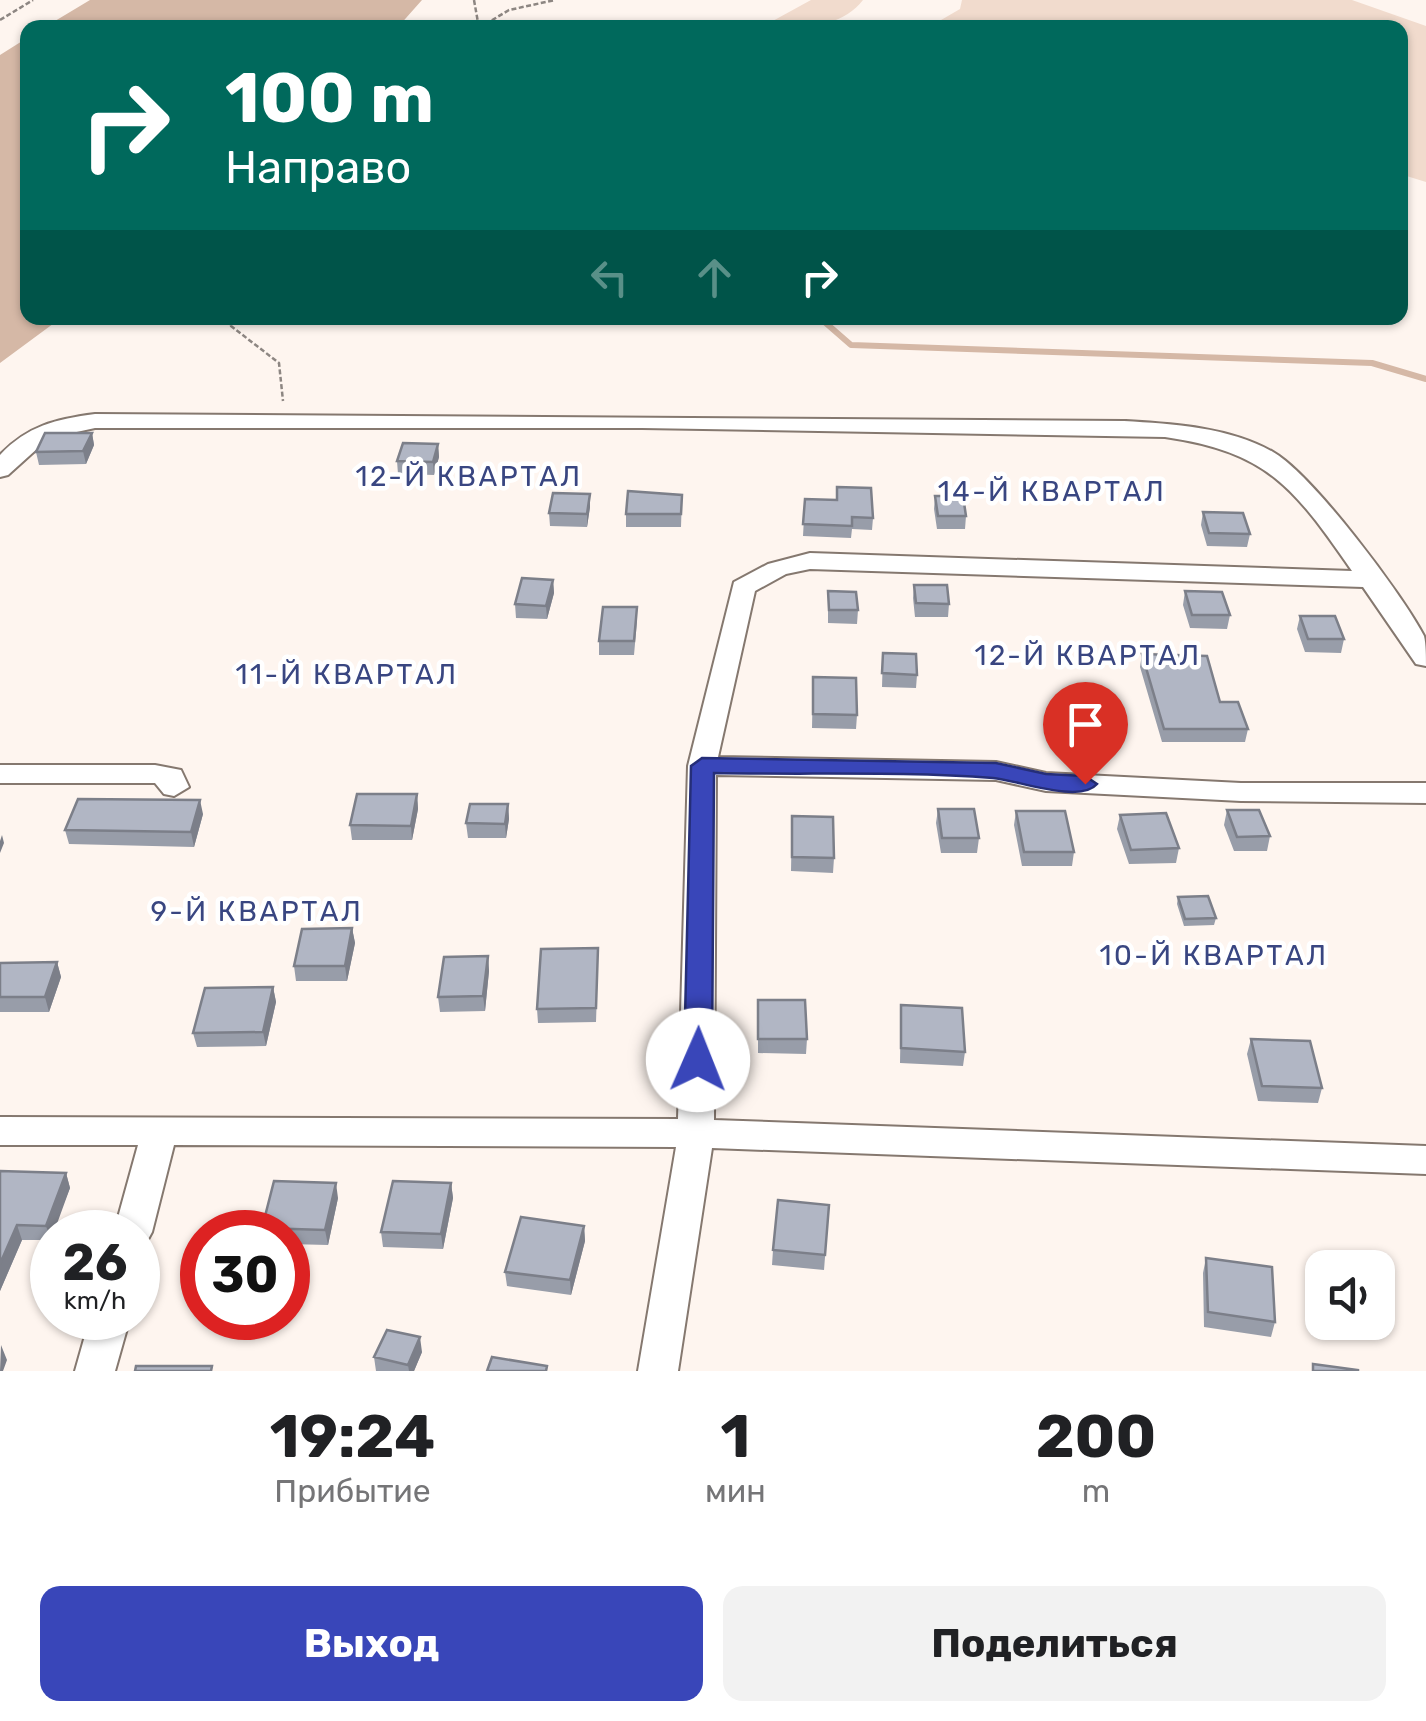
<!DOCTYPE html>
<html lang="ru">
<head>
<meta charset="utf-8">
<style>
	body { margin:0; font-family:Rubik,sans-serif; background:#f2f2f2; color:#202124; height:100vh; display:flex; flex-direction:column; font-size:38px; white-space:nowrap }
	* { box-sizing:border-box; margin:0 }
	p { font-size:32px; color:#757577 }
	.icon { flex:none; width:55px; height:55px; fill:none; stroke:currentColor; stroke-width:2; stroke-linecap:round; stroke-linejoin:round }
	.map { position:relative; height:1371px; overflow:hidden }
	.panel { display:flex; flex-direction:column; background:#fff; flex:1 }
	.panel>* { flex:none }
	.guide { position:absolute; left:20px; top:20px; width:1388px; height:305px; border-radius:20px; box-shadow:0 2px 8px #0004; background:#00695c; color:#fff; overflow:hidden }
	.controls { position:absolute; left:1305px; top:1250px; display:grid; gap:20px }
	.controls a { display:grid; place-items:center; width:90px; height:90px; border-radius:20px; background:#fff; box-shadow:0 2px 8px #0004; font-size:50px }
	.speed { position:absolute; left:30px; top:1210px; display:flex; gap:20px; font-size:50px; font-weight:700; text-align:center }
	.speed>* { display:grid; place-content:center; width:130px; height:130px; border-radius:50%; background:#fff; box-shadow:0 2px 8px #0004; line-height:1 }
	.speed small { font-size:25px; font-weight:400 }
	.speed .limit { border:15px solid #d22; background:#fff; color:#111 }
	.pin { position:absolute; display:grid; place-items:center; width:85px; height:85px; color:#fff; margin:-102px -42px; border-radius:50% 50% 50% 0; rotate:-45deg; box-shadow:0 0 10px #0007 }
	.pin .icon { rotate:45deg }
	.me { position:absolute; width:110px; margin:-55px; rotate:1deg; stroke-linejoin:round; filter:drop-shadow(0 0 8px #0008) }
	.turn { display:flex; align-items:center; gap:35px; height:210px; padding:0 40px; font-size:45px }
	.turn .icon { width:130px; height:130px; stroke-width:2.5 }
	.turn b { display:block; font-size:70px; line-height:85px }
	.lanes { display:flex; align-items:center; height:95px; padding:0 40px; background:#0003; justify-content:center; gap:50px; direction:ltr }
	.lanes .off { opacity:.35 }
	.eta { display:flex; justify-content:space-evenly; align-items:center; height:170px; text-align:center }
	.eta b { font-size:60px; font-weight:700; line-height:70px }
	.button { display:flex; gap:20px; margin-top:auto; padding:20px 40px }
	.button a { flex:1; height:115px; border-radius:20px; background:#3946b9; color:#fff; font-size:40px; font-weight:700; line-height:115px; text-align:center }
	.button a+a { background:#f2f2f2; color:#202124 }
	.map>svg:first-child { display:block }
</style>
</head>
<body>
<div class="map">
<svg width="1426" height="1371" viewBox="0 0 1426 1371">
	<rect width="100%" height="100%" fill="#fef5ef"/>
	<path fill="#f1dbcd" d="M 811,0 L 863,0 C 841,28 804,28 771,27 L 769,23 Z
		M 962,0 L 1352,0 L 1426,26 L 1426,182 L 1400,174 L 1400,28 L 929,27 L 960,9 Z"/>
	<path fill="#d5b8a6" d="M 90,0 L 422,0 L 398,27 L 45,27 Z
		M 27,38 L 28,318 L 61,318 L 0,363 L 0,55 Z"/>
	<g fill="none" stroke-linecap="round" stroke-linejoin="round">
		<path stroke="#d5b8a6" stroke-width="6" d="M 820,318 L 851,345 L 1372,363 L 1426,379"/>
		<defs>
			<path id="street" d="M 95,414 L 1124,421 C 1174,424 1229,427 1273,452 C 1312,474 1403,595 1424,636 C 1426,644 1426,657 1426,666 L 1416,664 L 1363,587 L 810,569 L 786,574 L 755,591 L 718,757 L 996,762 L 1046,773 L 1241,783 L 1426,783 L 1426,803 L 1241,801 L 1046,791 L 996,780 L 716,775 L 714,1120 L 1426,1146 L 1426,1174 L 712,1148 L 678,1371 L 638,1371 L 676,1147 L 174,1145 L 152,1232 L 146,1243 L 138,1246 L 138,1232 L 114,1232 L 138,1145 L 0,1145 L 0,1117 L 678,1119 L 688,766 L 734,582 L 768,564 L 810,553 L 1352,571 C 1295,489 1269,452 1165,437 L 642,428 L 95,428 L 49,438 L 8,475 L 0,477 L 0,455 C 27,426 56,419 95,414 Z
				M 0,765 L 155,765 L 181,770 L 189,787 L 174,796 L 164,794 L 155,783 L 0,783 Z
				M 90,1318 L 130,1318 L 115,1371 L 75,1371 Z"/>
		</defs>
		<use href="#street" stroke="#85786f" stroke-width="4"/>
		<path stroke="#8d8682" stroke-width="2.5" stroke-dasharray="5 2.5" stroke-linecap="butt" d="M 474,0 L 479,28
			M 0,20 L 33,0
			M 479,28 L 509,10 L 555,0
			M 232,318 L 231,326 L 279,363 L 283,401"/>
		<use href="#street" fill="#fff" fill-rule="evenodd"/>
	</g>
	<path fill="#989da9" d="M 92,433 L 94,445 L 86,464 L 39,465 L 36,452 Z
		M 438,444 L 439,457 L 434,475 L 398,474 L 397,461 Z
		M 682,495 L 681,527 L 626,527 L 626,514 Z
		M 935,496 L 966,516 L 965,529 L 937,529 L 934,509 Z
		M 805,499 L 873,518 L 872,530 L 852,529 L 851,538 L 803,536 Z
		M 590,507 L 587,527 L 550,526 L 549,513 Z
		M 1203,512 L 1250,534 L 1247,547 L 1207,546 L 1201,525 Z
		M 553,580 L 554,593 L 547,619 L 516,618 L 515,604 Z
		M 914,585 L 949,604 L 948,617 L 915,617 L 913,598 Z
		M 828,591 L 858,610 L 857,624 L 828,623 Z
		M 1185,591 L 1230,615 L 1227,629 L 1190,628 L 1183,605 Z
		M 1300,616 L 1344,639 L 1341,653 L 1305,652 L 1297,629 Z
		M 637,621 L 634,655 L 599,655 L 599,641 Z
		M 883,653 L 917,675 L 916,688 L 882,687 Z
		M 1142,654 L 1220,702 L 1248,729 L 1245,742 L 1162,742 L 1140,667 Z
		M 813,677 L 857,715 L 856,729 L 812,728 Z
		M 1053,704 L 1077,724 L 1076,731 L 1055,730 L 1052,711 Z
		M 417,794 L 418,809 L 412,840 L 352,840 L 350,825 Z
		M 508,804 L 509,819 L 506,838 L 468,838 L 466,823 Z
		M 938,809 L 979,838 L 977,853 L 941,853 L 936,823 Z
		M 1227,810 L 1270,836 L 1267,851 L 1234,851 L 1224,825 Z
		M 1016,811 L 1074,852 L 1072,866 L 1022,866 L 1014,825 Z
		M 203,814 L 194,847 L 69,844 L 65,830 Z
		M 1120,815 L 1179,848 L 1176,863 L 1129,864 L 1117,829 Z
		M 792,816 L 834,858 L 833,873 L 791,871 Z
		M 1178,897 L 1216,918 L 1214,925 L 1184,926 L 1177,904 Z
		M 352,928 L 355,943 L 347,981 L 296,981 L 294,966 Z
		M 488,956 L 489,971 L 485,1011 L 440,1012 L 438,997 Z
		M 57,962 L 61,977 L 49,1012 L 0,1012 L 0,963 Z
		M 598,962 L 596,1022 L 538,1023 L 537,1009 Z
		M 273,987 L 276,1002 L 266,1046 L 197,1047 L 193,1033 Z
		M 758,1000 L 807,1039 L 806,1054 L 758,1053 Z
		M 901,1005 L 965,1052 L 963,1066 L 900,1063 Z
		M 1251,1039 L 1322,1088 L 1318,1103 L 1258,1101 L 1247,1054 Z
		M 0,1171 L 66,1173 L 70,1188 L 52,1232 L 51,1240 L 22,1240 L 0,1291 Z
		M 451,1183 L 453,1198 L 443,1249 L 383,1247 L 381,1232 Z
		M 338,1198 L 328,1245 L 288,1244 L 288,1232 L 263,1232 L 262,1228 Z
		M 829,1205 L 824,1270 L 772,1265 L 773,1250 Z
		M 584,1226 L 585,1241 L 571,1295 L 507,1286 L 505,1272 Z
		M 1206,1258 L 1275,1322 L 1271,1337 L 1204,1327 L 1203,1273 Z
		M 422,1352 L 414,1371 L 376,1371 L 374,1357 Z"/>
	<path fill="#7c7f89" d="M 92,433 L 94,445 L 86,464 L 83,451 Z
		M 438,444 L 439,457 L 434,475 L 433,462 Z
		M 590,494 L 590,507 L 587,527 L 587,514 Z
		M 553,580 L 554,593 L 547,619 L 546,606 Z
		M 417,794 L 418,809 L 412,840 L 411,826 Z
		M 200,800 L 203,814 L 194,847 L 191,832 Z
		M 508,804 L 509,819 L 506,838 L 505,824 Z
		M 2,835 L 4,843 L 0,853 L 0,841 Z
		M 352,928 L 355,943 L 347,981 L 345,966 Z
		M 488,956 L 489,971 L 485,1011 L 483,996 Z
		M 57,962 L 61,977 L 49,1012 L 45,997 Z
		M 273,987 L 276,1002 L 266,1046 L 263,1032 Z
		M 66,1173 L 70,1188 L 54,1232 L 52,1232 L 51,1240 L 46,1226 Z
		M 336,1183 L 338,1198 L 328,1245 L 325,1230 Z
		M 451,1183 L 453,1198 L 443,1249 L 441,1234 Z
		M 17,1225 L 22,1240 L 0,1291 L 0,1264 Z
		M 584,1226 L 585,1241 L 571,1295 L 570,1280 Z
		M 420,1337 L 422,1352 L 414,1371 L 409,1371 L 408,1365 Z
		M 1,1345 L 7,1360 L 3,1371 L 0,1371 Z"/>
	<path fill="#b1b6c4" stroke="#7c7f89" stroke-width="2.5" d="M 45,433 L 92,433 L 83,451 L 36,452 Z
		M 403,443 L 438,444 L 433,462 L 397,461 Z
		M 837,487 L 871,488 L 873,518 L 852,517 L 852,526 L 803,524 L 805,499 L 837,500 Z
		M 628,491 L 682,495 L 681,514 L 626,514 Z
		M 553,493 L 590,494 L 587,514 L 549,513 Z
		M 935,496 L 963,496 L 966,516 L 938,516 Z
		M 1203,512 L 1243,513 L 1250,534 L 1209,533 Z
		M 522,578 L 553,580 L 546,606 L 515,604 Z
		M 914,585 L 947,585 L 949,604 L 916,603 Z
		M 828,591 L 856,592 L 858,610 L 829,610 Z
		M 1185,591 L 1222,592 L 1230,615 L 1192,615 Z
		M 603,607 L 637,607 L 634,641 L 599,641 Z
		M 1300,616 L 1335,616 L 1344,639 L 1308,639 Z
		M 883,653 L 916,654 L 917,675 L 882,673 Z
		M 1142,654 L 1207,656 L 1220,702 L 1238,702 L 1248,729 L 1164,729 Z
		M 813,677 L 856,678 L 857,715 L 813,714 Z
		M 1053,704 L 1074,704 L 1077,724 L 1056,723 Z
		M 357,794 L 417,794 L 411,826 L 350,825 Z
		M 78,799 L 200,800 L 191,832 L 65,830 Z
		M 470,804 L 508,804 L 505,824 L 466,823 Z
		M 938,809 L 974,809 L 979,838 L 942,838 Z
		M 1227,810 L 1259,810 L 1270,836 L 1237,837 Z
		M 1016,811 L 1065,811 L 1074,852 L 1024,852 Z
		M 1166,813 L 1179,848 L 1131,850 L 1120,815 Z
		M 792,816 L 833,817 L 834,858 L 792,857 Z
		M 1208,896 L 1216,918 L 1185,919 L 1178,897 Z
		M 352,928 L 345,966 L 294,966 L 302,929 Z
		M 598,948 L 596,1008 L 537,1009 L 541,949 Z
		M 488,956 L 483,996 L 438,997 L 444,957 Z
		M 57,962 L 45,997 L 0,997 L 0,963 Z
		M 273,987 L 263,1032 L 193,1033 L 205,988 Z
		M 758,1000 L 805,1000 L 807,1039 L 758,1039 Z
		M 901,1005 L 962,1008 L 965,1052 L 901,1048 Z
		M 1251,1039 L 1310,1041 L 1322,1088 L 1262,1086 Z
		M 0,1171 L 66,1173 L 46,1226 L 17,1225 L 0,1264 Z
		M 274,1181 L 336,1183 L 325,1230 L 262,1228 Z
		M 393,1181 L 451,1183 L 441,1234 L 381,1232 Z
		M 778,1200 L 829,1205 L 825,1255 L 773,1250 Z
		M 521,1217 L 584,1226 L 570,1280 L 505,1272 Z
		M 1206,1258 L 1272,1267 L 1275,1322 L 1208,1312 Z
		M 387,1330 L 420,1337 L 408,1365 L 374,1357 Z
		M 492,1357 L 547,1366 L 546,1371 L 487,1371 Z
		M 1313,1364 L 1358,1370 L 1358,1371 L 1313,1371 Z
		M 136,1366 L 212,1366 L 211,1371 L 135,1371 Z"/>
	<path fill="#3946b9" stroke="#252e78" stroke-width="2.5" d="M 702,758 L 996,763 L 1046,774 L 1085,776 L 1097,784 C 1080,804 1017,780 993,778 C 901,771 807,775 714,773 L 712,1060 L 708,1067 L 688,1067 L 684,1060 L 691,766 Z"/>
	<g text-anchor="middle" stroke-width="9" stroke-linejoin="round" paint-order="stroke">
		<g font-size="28" letter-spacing="2.5" fill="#394681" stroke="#fff">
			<text x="469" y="486">12-Й КВАРТАЛ</text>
			<text x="1052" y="501">14-Й КВАРТАЛ</text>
			<text x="1088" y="665">12-Й КВАРТАЛ</text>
			<text x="347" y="684">11-Й КВАРТАЛ</text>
			<text x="257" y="921">9-Й КВАРТАЛ</text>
			<text x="1214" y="965">10-Й КВАРТАЛ</text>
		</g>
	</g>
</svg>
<div class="controls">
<a><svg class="icon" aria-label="sound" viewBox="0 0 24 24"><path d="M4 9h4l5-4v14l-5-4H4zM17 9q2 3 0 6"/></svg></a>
</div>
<div class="speed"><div>26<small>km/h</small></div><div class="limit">30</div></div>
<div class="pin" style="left:1085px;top:784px;background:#d93025"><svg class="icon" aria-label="arrive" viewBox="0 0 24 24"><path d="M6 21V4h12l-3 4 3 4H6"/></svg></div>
<svg class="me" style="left:698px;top:1060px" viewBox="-20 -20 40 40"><circle r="19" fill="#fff"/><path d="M0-13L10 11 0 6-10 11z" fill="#3946b9"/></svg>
<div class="guide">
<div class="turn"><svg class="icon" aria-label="right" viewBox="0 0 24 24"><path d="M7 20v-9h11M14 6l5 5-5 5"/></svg><div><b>100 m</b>Направо</div></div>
<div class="lanes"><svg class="icon off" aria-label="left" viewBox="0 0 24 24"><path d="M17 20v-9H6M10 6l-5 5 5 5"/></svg><svg class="icon off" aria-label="ahead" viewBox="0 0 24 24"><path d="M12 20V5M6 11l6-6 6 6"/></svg><svg class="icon" aria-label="right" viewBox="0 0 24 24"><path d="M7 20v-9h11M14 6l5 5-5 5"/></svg></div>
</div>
</div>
<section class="panel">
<div class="eta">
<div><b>19:24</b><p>Прибытие</p></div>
<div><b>1</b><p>мин</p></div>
<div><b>200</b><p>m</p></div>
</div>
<div class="button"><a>Выход</a><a>Поделиться</a></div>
</section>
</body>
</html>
